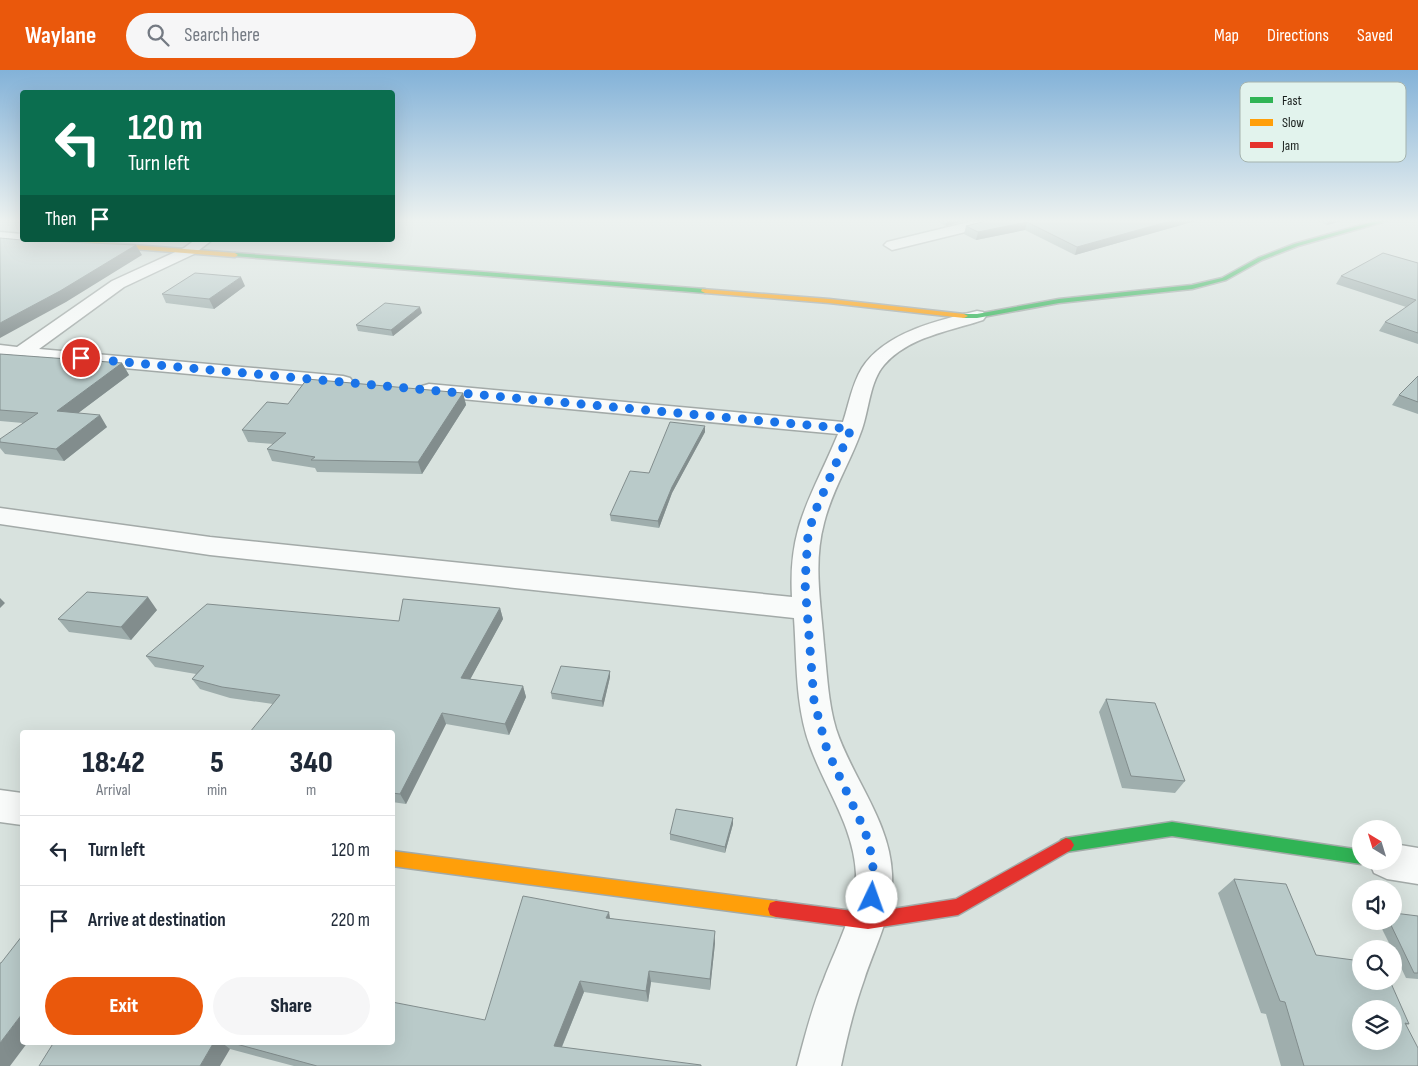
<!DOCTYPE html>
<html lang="en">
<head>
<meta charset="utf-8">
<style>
	body { margin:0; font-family:"Sofia Sans Condensed",sans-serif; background:#f6f6f7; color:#1f2937; height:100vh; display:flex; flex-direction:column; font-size:19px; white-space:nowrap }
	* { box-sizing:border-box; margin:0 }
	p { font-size:16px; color:#747a83 }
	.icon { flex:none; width:28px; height:28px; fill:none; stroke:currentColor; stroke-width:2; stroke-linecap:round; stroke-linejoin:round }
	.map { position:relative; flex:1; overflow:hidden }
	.panel { position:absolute; left:20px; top:660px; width:375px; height:315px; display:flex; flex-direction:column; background:#fff; border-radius:5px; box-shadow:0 5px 20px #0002 }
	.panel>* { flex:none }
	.hud { position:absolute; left:20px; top:20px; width:375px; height:152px; border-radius:5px; box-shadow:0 5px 20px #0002; background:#0b6e4f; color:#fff; overflow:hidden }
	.needle { width:32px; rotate:322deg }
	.fabs { position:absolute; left:1352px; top:750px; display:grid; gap:10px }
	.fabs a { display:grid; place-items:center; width:50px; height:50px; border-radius:50%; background:#fff; box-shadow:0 5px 20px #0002; font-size:25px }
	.pin { position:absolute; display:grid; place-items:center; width:42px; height:42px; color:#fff; margin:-21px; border:2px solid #fff; border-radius:50%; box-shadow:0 1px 5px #0007 }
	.me { position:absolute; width:55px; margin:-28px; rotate:3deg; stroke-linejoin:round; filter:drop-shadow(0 0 4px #0008) }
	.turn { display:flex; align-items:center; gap:18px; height:105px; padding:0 25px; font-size:22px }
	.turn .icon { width:65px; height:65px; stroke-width:2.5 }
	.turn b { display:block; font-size:35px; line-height:42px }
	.then { display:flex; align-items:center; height:48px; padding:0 25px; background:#0003; gap:10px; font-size:19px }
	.eta { display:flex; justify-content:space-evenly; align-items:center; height:85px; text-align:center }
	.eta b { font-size:30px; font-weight:800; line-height:35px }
	.button { display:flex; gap:10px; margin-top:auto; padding:10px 25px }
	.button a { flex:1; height:58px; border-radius:30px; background:#ea580c; color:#fff; font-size:20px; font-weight:800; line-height:58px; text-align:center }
	.button a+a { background:#f6f6f7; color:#1f2937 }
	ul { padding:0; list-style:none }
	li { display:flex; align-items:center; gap:15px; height:70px; padding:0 25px; border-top:1px solid #e0e1e3 }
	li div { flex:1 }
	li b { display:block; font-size:19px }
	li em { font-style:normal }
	header { display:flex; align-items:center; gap:30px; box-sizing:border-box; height:70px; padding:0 25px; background:#ea580c; color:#fff }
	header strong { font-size:24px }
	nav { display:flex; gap:28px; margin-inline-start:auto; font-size:18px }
	.search { width:350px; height:45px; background:#f6f6f7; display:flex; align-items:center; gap:12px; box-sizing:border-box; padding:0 18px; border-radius:28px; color:#747a83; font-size:19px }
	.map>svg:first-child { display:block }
</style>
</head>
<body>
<header>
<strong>Waylane</strong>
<div class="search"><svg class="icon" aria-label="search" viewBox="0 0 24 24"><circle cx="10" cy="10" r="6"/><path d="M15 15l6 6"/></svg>Search here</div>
<nav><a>Map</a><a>Directions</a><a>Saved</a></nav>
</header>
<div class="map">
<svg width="1418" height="996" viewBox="0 0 1418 996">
	<rect width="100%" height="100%" fill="#d8e2de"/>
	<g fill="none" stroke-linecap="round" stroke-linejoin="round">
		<defs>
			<path id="street" d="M 977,150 L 1004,150 L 1002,153 L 892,180 L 884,175 L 887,172 Z
				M 0,162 L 22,164 L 22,170 L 28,170 L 22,172 L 0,170 Z
				M 195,170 L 212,170 L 194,184 L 124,217 L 39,279 L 343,306 L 350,308 L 353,312 L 350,316 L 343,318 L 25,289 L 15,293 L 0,287 L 0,275 L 17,277 L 112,211 L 184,178 Z
				M 977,241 L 983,242 L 986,246 L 983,250 C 950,261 908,267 884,295 C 870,311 869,339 862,359 C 851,391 832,420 824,453 C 813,493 821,534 824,575 C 827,603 828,632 836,659 C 852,708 890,751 892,804 C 894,842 875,876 864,910 C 854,938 847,967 841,996 L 797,996 C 805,966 812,937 824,909 C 837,875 856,841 856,804 C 854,757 825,718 810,676 C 795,635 797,590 794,548 L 210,485 L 0,454 L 0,438 L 210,467 L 792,527 C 788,455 812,427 838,364 L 429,326 L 422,324 L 419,320 L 422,316 L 429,314 L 843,352 C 849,334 852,314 862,298 C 885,262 939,250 977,241 Z
				M 0,720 L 22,723 L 22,755 L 0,752 Z
				M 1394,774 L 1418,778 L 1418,814 L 1387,809 L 1374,803 L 1369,791 L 1394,791 Z"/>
			<path id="fast" d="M 1379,150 L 1390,150 L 1298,176 L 1262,190 L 1226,210 L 1192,219 L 1059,233 L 977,248 L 964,248 L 960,246 L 964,244 L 977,244 L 1059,229 L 1192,215 L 1222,208 L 1258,188 L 1294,174 Z
				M 235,183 L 705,219 L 709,221 L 705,223 L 233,186 L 233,184 Z
				M 1172,752 L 1361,780 L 1361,791 L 1367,791 L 1361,794 L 1172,766 L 1066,782 L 1061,780 L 1058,775 L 1061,770 L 1066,768 Z"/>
			<path id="slow" d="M 43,170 L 70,170 L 235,183 L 238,185 L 235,187 L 46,172 Z
				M 702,219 L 829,229 L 964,244 L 968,246 L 964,248 L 829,233 L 705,223 L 701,221 Z
				M 392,781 L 776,831 L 782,833 L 784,839 L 782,845 L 776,847 L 392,796 Z"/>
			<path id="jam" d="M 1066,768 L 1071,770 L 1074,775 L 1071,780 L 958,845 L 868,859 L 776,847 L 770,845 L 768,839 L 770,833 L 776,831 L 868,843 L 956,829 Z"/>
		</defs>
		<use href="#street" stroke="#a3aaa8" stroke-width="3"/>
		<use href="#fast" stroke="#a3aaa8" stroke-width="3"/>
		<use href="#slow" stroke="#a3aaa8" stroke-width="3"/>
		<use href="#jam" stroke="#a3aaa8" stroke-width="3"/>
		<use href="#street" fill="#f9fbfa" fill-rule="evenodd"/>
		<use href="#fast" fill="#30b455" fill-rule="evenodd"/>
		<use href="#slow" fill="#ff9f0a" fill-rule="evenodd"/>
		<use href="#jam" fill="#e5322d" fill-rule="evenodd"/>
	</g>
	<path fill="#9faead" d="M 934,150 L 967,150 L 946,156 Z
		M 990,150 L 1199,150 L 1075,185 L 1025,160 L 976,170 L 964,164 L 966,156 Z
		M 1315,150 L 1347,150 L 1327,155 Z
		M 1418,193 L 1418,274 L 1379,261 L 1385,252 L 1406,237 L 1336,214 L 1341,206 Z
		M 245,216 L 214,239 L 166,233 L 162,224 Z
		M 422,243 L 393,266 L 358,261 L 356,255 Z
		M 0,284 L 122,293 L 129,305 L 78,343 L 107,357 L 64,391 L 5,384 L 0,378 L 0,372 L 23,353 L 0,351 Z
		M 1418,306 L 1418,344 L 1392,335 L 1399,325 Z
		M 463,323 L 466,335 L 422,404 L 317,402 L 315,398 L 272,391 L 267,379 L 274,374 L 248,372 L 242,360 L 288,334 Z
		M 705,356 L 705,362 L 672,423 L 659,458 L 611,451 L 610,445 L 649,403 Z
		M 500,538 L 503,549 L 470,609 L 523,616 L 526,627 L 509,665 L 446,654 L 406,734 L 392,732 L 392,662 L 273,634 L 230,628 L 200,619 L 192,609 L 196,604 L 155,597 L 146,586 L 399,551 Z
		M 157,540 L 131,570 L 69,562 L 58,549 Z
		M 610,601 L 610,607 L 603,637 L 552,629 L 551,623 Z
		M 1106,629 L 1185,711 L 1175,723 L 1122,718 L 1099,642 Z
		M 733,748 L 733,754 L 725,783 L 670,770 L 670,764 Z
		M 1234,809 L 1316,885 L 1409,954 L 1406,955 L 1418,996 L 1281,996 L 1266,944 L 1261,943 L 1218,823 Z
		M 1418,846 L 1418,909 L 1406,908 L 1394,883 L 1394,879 L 1392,879 L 1378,851 L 1394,851 Z
		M 610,848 L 715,873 L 710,920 L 651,912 L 648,932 L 584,922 L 562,977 L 701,996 L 294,996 L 230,979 L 54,972 L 392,972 L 485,950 Z"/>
	<path fill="#828d8d" d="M 947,150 L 967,150 L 946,156 Z
		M 1174,150 L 1199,150 L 1075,185 L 1077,177 Z
		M 1329,150 L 1347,150 L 1327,155 Z
		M 1027,152 L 1025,160 L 976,170 L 978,162 Z
		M 136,175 L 142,185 L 66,232 L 0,268 L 0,253 Z
		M 241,207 L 245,216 L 214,239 L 209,229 Z
		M 420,237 L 422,243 L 393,266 L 391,260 Z
		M 122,293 L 129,305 L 65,353 L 57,341 Z
		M 463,323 L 466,335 L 422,404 L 418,392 Z
		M 100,345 L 107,357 L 64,391 L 56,379 Z
		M 705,356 L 705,362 L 672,423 L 659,458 L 658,451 L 672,417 Z
		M 148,527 L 157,540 L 131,570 L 121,557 Z
		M 0,528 L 5,533 L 0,538 Z
		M 500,538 L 503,549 L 465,619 L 461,608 Z
		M 610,601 L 610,607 L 603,637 L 602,631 Z
		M 523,616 L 526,627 L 509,665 L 505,654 Z
		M 442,643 L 446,654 L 406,734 L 400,724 Z
		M 733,748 L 733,754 L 725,783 L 725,777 Z
		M 609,842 L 611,854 L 606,848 Z
		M 715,861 L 715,873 L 710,920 L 710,909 Z
		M 649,901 L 651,912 L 648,932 L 646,921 Z
		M 580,911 L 584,922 L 558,986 L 554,976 Z
		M 22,944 L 22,972 L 28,972 L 10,996 L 0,996 L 0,973 Z
		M 214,972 L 221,972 L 230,979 L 220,996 L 200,996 Z"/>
	<path fill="#b9cac9" stroke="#828d8d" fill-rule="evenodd" d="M 990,150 L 1174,150 L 1077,177 L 1027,152 L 978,162 L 966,156 Z
		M 0,168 L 22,170 L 136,175 L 60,221 L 0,253 Z
		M 1383,183 L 1418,193 L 1418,263 L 1385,252 L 1416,230 L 1341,206 Z
		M 195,203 L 241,207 L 209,229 L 162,224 Z
		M 385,233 L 420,237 L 391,260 L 356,255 Z
		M 0,284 L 122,293 L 57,341 L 100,345 L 56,379 L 0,372 L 0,369 L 38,343 L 0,340 Z
		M 1418,306 L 1418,332 L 1399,325 Z
		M 307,309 L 463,323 L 418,392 L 311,390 L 315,387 L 267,379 L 286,363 L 242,360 L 267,332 L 288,334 Z
		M 670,352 L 705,356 L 672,417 L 658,451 L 610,445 L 630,401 L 649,403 Z
		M 87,522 L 148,527 L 121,557 L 58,549 Z
		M 403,529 L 500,538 L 461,608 L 523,616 L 505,654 L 442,643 L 400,724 L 392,723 L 392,662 L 250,662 L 280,625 L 222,617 L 192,609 L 204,596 L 146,586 L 207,534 L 399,551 Z
		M 561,596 L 610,601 L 602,631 L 551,623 Z
		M 1106,629 L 1155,633 L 1185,711 L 1131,706 Z
		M 676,739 L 733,748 L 725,777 L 670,764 Z
		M 1234,809 L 1286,814 L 1316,885 L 1361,891 L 1361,911 L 1390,911 L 1409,954 L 1405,953 L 1418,978 L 1418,996 L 1304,996 L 1285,932 L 1280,931 ZM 1361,939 L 1394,939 L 1394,971 L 1361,971 Z
		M 523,826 L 609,842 L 606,848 L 715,861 L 710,909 L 649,901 L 646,921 L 580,911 L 554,976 L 701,995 L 701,996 L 317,996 L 229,972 L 392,972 L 392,932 L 485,950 Z
		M 1394,843 L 1418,846 L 1418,903 L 1414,903 L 1389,851 L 1394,851 Z
		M 22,866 L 22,944 L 0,973 L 0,893 L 1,893 Z
		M 54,972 L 214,972 L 200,996 L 39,996 Z"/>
	<linearGradient id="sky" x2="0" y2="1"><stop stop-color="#83b2d8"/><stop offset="0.52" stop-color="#edf2f0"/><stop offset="1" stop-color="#edf2f0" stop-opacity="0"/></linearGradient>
	<rect width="1418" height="290" fill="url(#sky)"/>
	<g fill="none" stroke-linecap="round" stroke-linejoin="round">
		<path stroke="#1a73e8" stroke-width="9" stroke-dasharray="0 16.2" d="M 81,288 L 851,359 L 814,444 L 808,465 L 805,513 L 814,631 L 827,680 L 865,761 L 871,783 L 874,805 L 872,828"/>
	</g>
	<rect x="1240" y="12" width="166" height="80" rx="8" fill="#e2f3ed" stroke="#a5b3ae" stroke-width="1"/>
	<rect x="1250" y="27" width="23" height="6" fill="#30b455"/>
	<rect x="1250" y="49" width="23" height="7" fill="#ff9f0a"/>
	<rect x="1250" y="72" width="23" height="6" fill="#e5322d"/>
	<g font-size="14" fill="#181e1c">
		<text x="1282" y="35">Fast</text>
		<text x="1282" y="57">Slow</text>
		<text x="1282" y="80">Jam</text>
	</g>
</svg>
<div class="fabs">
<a><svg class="needle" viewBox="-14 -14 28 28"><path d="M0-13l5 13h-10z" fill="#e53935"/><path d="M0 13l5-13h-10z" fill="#747a83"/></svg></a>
<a><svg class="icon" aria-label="sound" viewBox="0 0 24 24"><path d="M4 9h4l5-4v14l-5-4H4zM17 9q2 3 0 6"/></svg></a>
<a><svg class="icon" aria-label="search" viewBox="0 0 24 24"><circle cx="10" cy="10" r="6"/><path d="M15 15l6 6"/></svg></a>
<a><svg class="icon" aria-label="layers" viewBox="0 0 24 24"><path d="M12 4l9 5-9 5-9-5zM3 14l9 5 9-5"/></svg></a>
</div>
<div class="pin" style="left:81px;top:288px;background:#d93025"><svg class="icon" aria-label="arrive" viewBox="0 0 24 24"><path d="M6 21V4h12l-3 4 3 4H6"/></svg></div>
<svg class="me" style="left:872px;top:828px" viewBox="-20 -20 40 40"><circle r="19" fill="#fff"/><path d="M0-13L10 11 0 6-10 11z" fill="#1a73e8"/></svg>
<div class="hud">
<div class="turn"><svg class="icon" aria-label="left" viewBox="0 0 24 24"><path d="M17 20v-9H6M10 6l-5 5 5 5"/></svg><div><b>120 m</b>Turn left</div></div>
<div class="then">Then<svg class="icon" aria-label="arrive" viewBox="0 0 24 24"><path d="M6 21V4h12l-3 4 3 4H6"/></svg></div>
</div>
<section class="panel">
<div class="eta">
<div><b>18:42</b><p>Arrival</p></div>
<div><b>5</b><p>min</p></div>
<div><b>340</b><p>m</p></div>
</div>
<ul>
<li><svg class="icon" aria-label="left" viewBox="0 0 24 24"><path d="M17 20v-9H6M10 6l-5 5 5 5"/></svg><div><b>Turn left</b></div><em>120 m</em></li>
<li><svg class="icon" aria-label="arrive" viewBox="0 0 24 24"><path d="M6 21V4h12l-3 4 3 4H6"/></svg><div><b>Arrive at destination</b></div><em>220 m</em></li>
</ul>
<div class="button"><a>Exit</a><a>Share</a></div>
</section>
</div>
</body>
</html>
